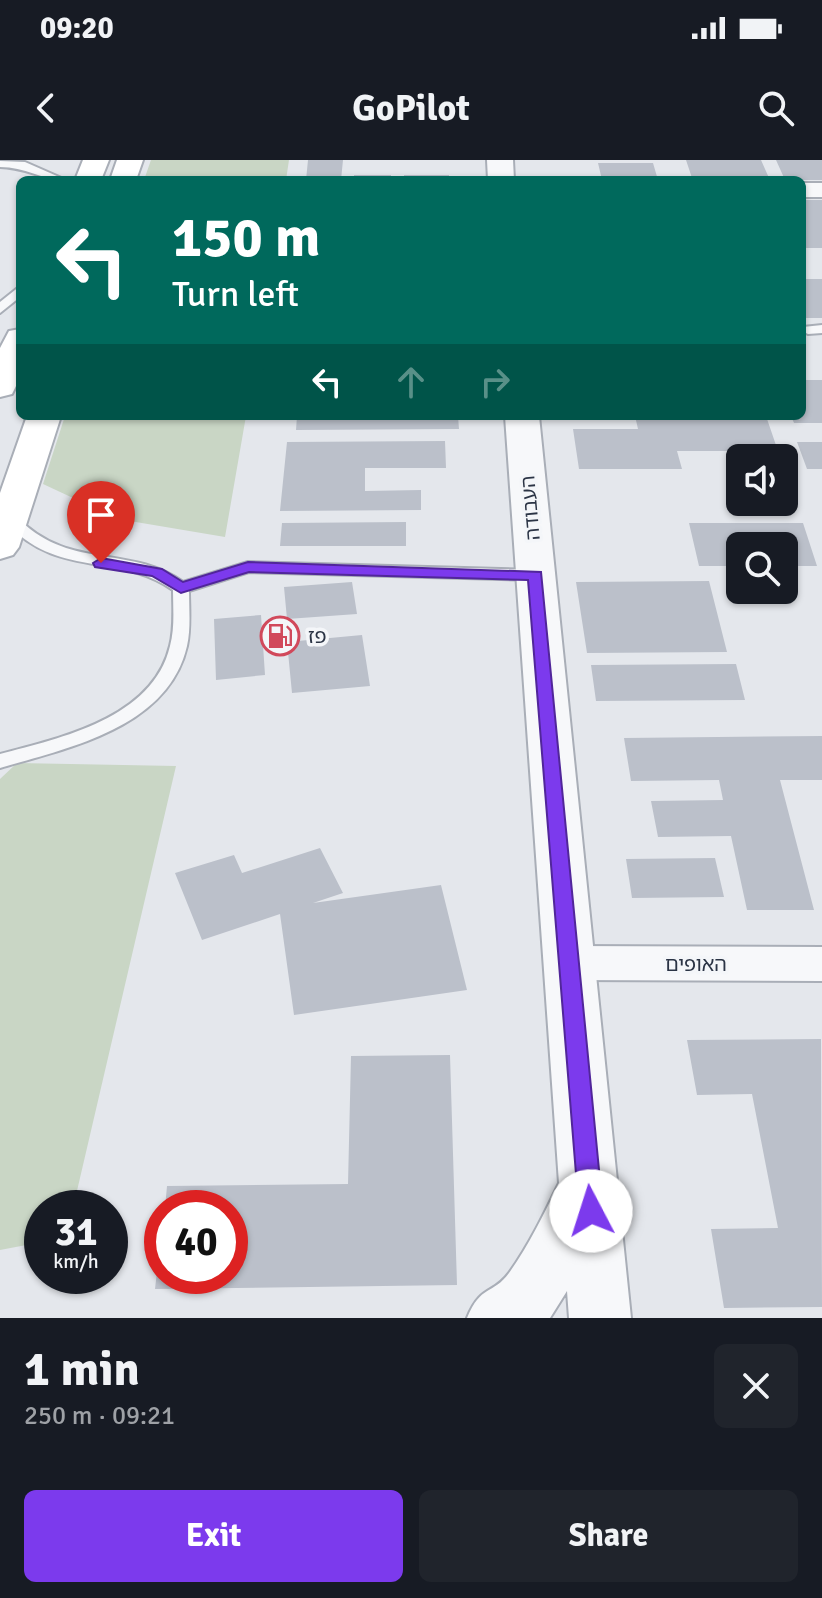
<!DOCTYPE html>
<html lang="en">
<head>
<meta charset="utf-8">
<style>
	body { margin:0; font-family:Signika,"Noto Sans Hebrew",sans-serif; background:#20242c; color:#f1f3f6; height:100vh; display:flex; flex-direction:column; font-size:30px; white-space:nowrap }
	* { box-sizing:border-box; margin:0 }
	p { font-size:26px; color:#9ea1a6 }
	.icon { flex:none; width:44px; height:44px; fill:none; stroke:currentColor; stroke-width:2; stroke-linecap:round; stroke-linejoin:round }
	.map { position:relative; height:1158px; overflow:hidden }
	.side { display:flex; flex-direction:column; background:#171b24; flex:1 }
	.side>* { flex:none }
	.hud { position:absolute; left:16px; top:16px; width:790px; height:244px; border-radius:12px; box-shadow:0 2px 6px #0004; background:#00695c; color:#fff; overflow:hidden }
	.tools { position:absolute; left:726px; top:284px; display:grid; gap:16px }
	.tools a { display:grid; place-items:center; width:72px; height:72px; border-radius:12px; background:#171b24; box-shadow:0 2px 6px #0004; font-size:40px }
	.speed { position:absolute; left:24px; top:1030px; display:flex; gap:16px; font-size:40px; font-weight:700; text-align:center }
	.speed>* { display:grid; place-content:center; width:104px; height:104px; border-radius:50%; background:#171b24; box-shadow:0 2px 6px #0004; line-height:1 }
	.speed small { font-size:20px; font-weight:400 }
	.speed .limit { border:12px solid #d22; background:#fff; color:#111 }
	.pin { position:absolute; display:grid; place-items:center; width:68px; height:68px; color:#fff; margin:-82px -34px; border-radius:50% 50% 50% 0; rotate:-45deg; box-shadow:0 0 8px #0007 }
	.pin .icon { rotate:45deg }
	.me { position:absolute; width:88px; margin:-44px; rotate:355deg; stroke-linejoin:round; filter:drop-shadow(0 0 6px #0008) }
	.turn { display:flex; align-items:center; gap:28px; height:168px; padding:0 24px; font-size:36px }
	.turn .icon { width:104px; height:104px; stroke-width:2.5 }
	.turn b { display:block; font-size:56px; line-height:68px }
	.lanes { display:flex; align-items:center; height:76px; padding:0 24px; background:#0003; justify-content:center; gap:40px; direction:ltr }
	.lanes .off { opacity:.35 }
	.round { display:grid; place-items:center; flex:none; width:84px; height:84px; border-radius:12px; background:#20242c }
	.summary { display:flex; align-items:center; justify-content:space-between; height:136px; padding:0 24px }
	h1 { font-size:48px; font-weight:800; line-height:60px }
	.primary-button { display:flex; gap:16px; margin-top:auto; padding:16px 24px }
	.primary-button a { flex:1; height:92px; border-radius:12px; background:#7c3aed; color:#fff; font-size:32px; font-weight:800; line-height:92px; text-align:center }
	.primary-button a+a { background:#20242c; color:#f1f3f6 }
	.status { display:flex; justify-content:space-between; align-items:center; height:56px; padding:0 40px; background:#171b24; direction:ltr }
	.status svg { height:22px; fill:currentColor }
	header { display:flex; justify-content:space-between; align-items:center; height:104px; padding:0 24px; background:#171b24; font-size:36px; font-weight:800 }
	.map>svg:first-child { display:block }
</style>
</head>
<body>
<div class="status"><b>09:20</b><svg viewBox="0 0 49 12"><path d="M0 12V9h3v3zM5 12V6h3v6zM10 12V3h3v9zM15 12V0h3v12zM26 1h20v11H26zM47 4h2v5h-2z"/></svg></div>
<header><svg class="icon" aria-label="back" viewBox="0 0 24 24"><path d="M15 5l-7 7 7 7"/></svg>GoPilot<svg class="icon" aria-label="search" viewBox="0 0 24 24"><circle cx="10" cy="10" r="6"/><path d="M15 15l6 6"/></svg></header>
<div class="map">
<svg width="822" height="1158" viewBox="0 0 822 1158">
	<rect width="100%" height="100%" fill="#e4e7ec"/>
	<path fill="#c9d6c5" d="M 151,0 L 289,0 L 286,20 L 144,20 Z
		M 65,256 L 246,256 L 225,377 L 118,359 L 43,324 Z
		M 17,603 L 176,606 L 73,1048 L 42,1048 L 42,1082 L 0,1090 L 0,619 Z"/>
	<path fill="#bbc0ca" d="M 308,0 L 343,0 L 341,20 L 306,20 Z
		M 686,0 L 761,0 L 769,18 L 692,18 Z
		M 776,0 L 822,0 L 822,20 L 785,20 Z
		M 598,3 L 653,3 L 658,20 L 602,20 Z
		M 354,15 L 391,15 L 391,20 L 354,20 Z
		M 404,15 L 449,15 L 449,20 L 404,20 Z
		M 802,40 L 822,40 L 822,88 L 802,88 Z
		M 802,119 L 822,119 L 822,158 L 802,158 Z
		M 802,220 L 822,220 L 822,263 L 794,263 L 791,256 L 802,256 Z
		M 297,256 L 458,256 L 459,269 L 296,270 Z
		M 635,256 L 766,256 L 778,291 L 677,291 L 682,309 L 579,309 L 573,269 L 638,269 Z
		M 445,281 L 446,308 L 365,308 L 365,331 L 421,330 L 421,350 L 280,351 L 287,282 Z
		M 797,282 L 822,282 L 822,309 L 807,309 Z
		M 406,362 L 406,386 L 280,386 L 282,363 Z
		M 689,363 L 803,363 L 817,406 L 784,406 L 784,386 L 740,386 L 740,406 L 699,406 Z
		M 709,421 L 727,492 L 587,493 L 576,422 Z
		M 352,422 L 357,454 L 287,459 L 284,427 Z
		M 261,455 L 265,515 L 216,520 L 214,459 Z
		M 362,475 L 370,526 L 292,533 L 287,482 Z
		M 736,504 L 745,540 L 596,541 L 591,505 Z
		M 822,576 L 822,620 L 780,620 L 814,750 L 747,750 L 731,676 L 658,677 L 651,641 L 723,640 L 719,620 L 631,621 L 624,578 Z
		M 320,688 L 343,733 L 313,743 L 441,725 L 467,830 L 294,855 L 280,754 L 202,780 L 175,713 L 234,695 L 242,713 Z
		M 715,698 L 724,737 L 632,738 L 626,699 Z
		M 821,879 L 822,1147 L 724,1148 L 711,1069 L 778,1068 L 752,934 L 697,935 L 687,880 Z
		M 450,895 L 457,1125 L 155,1129 L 160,1085 L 162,1116 L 230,1116 L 230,1048 L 165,1048 L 167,1026 L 348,1024 L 351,896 Z"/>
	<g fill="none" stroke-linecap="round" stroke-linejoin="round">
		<defs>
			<path id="service" d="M 0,1 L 25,2 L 66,20 C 42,20 25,7 0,7 Z
				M 20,126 L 20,137 L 0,153 L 0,142 Z
				M 822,165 L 822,173 L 808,174 L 802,171 L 803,167 Z
				M 10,353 L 15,355 C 68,412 127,383 183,422 L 248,402 L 536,410 L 544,415 L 536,420 L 249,412 L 189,431 C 189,449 191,468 187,486 C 168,568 68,588 0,608 L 0,594 C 61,578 153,558 170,486 C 175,468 173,448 173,430 C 117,391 57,420 5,361 L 5,355 Z"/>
			<path id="minor" d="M 802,23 L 822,23 L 822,37 L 802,37 Z
				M 570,786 L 822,787 L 822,821 L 570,820 L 555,815 L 549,803 L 555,791 Z"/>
			<path id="tertiary" d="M 487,0 L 513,0 L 514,20 L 488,20 Z
				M 505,256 L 539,256 L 631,1158 L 569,1158 L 567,1131 L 550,1158 L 467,1158 C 481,1124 493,1135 509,1113 C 529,1085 544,1054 559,1023 Z"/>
			<path id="secondary" d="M 83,0 L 109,0 L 101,20 L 75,20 Z
				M 117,0 L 143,0 L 136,20 L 110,20 Z
				M 20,169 L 20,218 L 12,234 L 0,237 L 0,188 L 9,171 Z
				M 27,256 L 61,256 L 19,387 L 13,395 L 0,399 L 0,333 Z"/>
		</defs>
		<use href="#service" stroke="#a9aeb7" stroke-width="4"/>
		<use href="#minor" stroke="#a9aeb7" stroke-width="4"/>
		<use href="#tertiary" stroke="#a9aeb7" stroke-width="4"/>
		<use href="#secondary" stroke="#a9aeb7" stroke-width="4"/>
		<use href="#service" fill="#f7f8fa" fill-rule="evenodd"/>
		<use href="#minor" fill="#f7f8fa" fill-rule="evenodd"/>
		<use href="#tertiary" fill="#f7f8fa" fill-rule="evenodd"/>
		<use href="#secondary" fill="#fff" fill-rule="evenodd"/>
	</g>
	<path fill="#7c3aed" stroke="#51269a" stroke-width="2" d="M 101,398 L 162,409 L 183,422 L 248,402 L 541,412 L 603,1051 L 600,1059 L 591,1062 L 583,1059 L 579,1051 L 528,420 L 249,412 L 181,433 L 152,416 L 95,407 L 93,403 Z"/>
	<defs>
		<symbol id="fuel-ring" viewBox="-11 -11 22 22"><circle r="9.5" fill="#f4f6f9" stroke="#d1495b" stroke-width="1.5"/><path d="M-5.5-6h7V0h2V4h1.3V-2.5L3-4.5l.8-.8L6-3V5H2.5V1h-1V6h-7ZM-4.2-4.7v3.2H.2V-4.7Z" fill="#d1495b"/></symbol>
	</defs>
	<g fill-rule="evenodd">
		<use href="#fuel-ring" x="258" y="454" width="44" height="44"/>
	</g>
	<g text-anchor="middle" stroke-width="7" stroke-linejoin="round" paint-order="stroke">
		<g font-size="20" fill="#2b3445" stroke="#f4f6f9">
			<text transform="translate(530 348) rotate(-95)" y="7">העבודה</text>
			<text x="696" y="811">האופים</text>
		</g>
		<g font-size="20" fill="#2b3445" stroke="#f4f6f9" text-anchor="start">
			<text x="308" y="483">פז</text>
		</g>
	</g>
</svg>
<div class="tools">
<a><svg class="icon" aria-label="sound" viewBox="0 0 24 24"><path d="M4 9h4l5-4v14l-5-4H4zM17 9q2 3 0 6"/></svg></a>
<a><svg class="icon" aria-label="search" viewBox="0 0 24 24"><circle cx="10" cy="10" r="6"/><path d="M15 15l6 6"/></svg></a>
</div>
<div class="speed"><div>31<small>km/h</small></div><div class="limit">40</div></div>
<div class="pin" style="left:101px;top:403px;background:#d93025"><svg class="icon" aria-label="arrive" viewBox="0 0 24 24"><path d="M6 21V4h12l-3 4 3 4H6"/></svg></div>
<svg class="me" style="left:591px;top:1051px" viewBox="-20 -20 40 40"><circle r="19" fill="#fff"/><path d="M0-13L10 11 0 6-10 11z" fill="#7c3aed"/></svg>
<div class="hud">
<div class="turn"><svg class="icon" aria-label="left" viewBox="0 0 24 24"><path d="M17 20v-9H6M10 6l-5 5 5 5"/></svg><div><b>150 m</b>Turn left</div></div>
<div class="lanes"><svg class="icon" aria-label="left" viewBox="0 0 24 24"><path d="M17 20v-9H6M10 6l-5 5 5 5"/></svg><svg class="icon off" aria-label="ahead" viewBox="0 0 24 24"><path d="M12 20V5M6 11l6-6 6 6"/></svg><svg class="icon off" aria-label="right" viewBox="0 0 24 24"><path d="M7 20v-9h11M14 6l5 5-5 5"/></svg></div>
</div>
</div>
<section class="side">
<div class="summary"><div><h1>1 min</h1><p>250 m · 09:21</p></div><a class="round"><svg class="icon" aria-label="close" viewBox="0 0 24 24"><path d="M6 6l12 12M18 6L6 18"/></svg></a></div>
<div class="primary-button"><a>Exit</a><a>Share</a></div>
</section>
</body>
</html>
